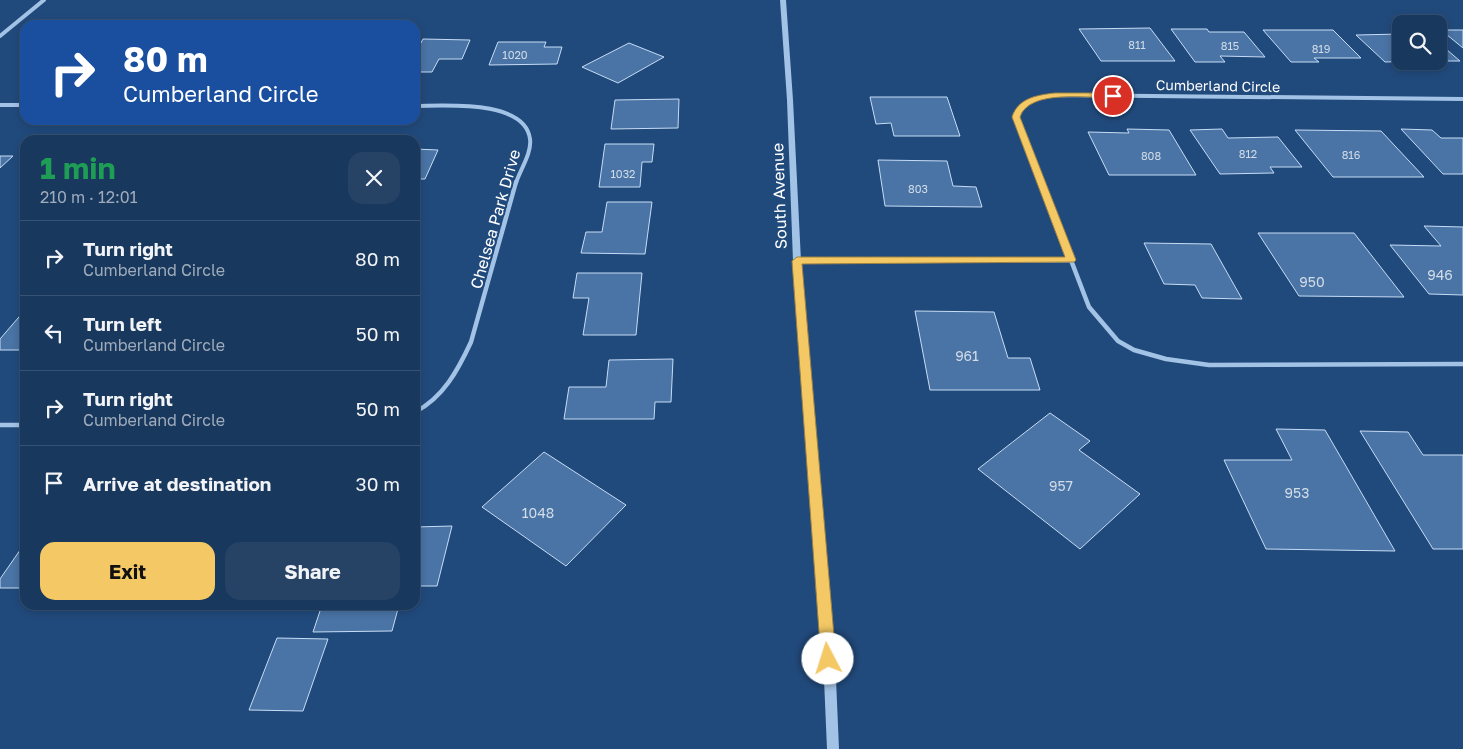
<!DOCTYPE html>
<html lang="en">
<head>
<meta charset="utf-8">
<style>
	body { margin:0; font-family:"Golos Text",sans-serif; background:#264366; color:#f1f3f6; height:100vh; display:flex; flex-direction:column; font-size:19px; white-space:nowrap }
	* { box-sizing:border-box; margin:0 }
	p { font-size:16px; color:#9facbc }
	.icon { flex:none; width:28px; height:28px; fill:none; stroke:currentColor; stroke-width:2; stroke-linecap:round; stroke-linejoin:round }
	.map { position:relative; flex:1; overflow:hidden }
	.details { position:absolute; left:20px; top:135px; width:400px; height:475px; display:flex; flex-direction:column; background:#19385d; border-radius:15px; box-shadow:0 2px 8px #0003,0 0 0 1px #375272 }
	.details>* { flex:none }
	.banner { position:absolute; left:20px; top:20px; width:400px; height:105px; border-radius:15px; box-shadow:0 2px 8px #0003,0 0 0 1px #375272; background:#1a4fa0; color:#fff; overflow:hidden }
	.tools { position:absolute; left:1392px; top:15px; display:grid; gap:10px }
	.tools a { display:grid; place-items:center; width:55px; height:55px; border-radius:10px; background:#19385d; box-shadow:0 2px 8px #0003,0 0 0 1px #375272; font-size:25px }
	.pin { position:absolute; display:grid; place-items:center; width:42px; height:42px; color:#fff; margin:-21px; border:2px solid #fff; border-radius:50%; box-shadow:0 1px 5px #0007 }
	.me { position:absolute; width:55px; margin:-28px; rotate:355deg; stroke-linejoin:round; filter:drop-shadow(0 0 4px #0008) }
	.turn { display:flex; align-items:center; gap:18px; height:105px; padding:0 20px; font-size:22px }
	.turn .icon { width:65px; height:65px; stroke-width:2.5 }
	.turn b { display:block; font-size:35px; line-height:42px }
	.round { display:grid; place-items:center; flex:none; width:52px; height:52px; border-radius:15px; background:#264366 }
	.summary { display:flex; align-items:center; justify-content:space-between; height:85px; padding:0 20px }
	h1 { font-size:30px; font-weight:700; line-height:38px; color:#1e9e55 }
	.cta { display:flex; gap:10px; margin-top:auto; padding:10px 20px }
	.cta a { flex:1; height:58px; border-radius:15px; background:#f3c865; color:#111; font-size:20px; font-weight:700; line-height:58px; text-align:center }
	.cta a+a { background:#264366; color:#f1f3f6 }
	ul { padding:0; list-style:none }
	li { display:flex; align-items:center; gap:15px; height:75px; padding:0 20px; border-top:1px solid #375272 }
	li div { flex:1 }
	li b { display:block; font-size:19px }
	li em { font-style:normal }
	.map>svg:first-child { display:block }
</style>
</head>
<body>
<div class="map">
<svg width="1463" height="749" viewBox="0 0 1463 749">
	<rect width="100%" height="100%" fill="#214a7c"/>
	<path fill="#4974a5" stroke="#c7dcf5" d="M 1150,28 L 1175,61 L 1101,61 L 1079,29 Z
		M 1171,29 L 1207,29 L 1209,32 L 1244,32 L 1265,57 L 1220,56 L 1225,62 L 1195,62 Z
		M 1263,30 L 1333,30 L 1361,58 L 1314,58 L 1319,62 L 1291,62 Z
		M 1441,30 L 1463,30 L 1463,48 Z
		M 1401,34 L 1401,61 L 1422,61 L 1385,62 L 1356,35 Z
		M 423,39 L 470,40 L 462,59 L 439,59 L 432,72 L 415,72 L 415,54 Z
		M 498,42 L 546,42 L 544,47 L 562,47 L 557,64 L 489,65 Z
		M 629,43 L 664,57 L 618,83 L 582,67 Z
		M 1439,43 L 1460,61 L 1439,61 Z
		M 870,97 L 947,97 L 960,136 L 894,136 L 891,123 L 876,124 Z
		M 679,99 L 678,128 L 611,129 L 615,100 Z
		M 1127,129 L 1169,130 L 1196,175 L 1109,175 L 1088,132 L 1129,133 Z
		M 1222,129 L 1228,138 L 1278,137 L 1302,167 L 1270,167 L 1274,173 L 1220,174 L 1190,130 Z
		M 1401,129 L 1432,130 L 1441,138 L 1463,138 L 1463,174 L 1443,174 Z
		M 1295,130 L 1381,131 L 1424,177 L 1333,177 Z
		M 605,144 L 654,144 L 652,162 L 642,162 L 640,187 L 599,187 Z
		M 415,149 L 438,150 L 425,179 L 415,179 Z
		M 0,156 L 13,156 L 0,168 Z
		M 878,160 L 947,161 L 953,186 L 976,187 L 982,207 L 885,206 Z
		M 607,202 L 652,202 L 645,254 L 581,253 L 586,232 L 602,232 Z
		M 1424,226 L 1463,227 L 1463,295 L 1429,294 L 1390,245 L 1441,246 Z
		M 1258,233 L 1354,233 L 1404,297 L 1299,296 Z
		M 1144,243 L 1211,244 L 1242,299 L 1202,298 L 1195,285 L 1164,284 Z
		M 577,273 L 642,273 L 636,335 L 583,335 L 589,298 L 573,298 Z
		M 25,310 L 25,350 L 0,350 L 0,339 Z
		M 915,311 L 994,312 L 1008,358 L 1030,358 L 1040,390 L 930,390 Z
		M 673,359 L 671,402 L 655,402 L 654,419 L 564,419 L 569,387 L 606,387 L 609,360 Z
		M 1050,413 L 1090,441 L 1079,450 L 1140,494 L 1080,549 L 978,469 Z
		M 1276,429 L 1325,430 L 1395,551 L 1266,549 L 1224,460 L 1292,460 Z
		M 1360,431 L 1408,432 L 1423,455 L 1463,455 L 1463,549 L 1433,549 Z
		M 544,452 L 626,505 L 566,566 L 482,507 Z
		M 452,526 L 437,586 L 415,586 L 415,527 Z
		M 25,543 L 25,588 L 0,588 L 0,579 Z
		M 152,605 L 250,605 L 250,607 Z
		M 322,605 L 399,605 L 392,631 L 313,632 Z
		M 277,638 L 328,639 L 303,711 L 249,710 Z"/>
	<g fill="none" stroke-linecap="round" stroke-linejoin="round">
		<path stroke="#a3c3e6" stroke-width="4" d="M 0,36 L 44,0
			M 0,105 L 25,105
			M 415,106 C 444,106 525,99 530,139 C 532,153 520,170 516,183
			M 1041,183 L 1016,117 C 1023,100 1038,97 1055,95 L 1463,99"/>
		<path stroke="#a3c3e6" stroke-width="4.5" d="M 1041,182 L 1089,307 L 1118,341 L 1134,350 L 1166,359 L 1209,365 L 1463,364
			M 797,261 L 1071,260
			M 415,412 C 443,398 458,370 471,342 L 516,182
			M 0,425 L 25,425"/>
		<path fill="#a3c3e6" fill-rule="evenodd" d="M 780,0 L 786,0 L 793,100 L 801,261 L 836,679 L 839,749 L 827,749 L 824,679 L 793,261 L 787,100 Z"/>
	</g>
	<path fill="#f3c865" stroke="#9e8242" d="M 1055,93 L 1113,93 L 1117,96 L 1113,98 C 1089,98 1029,89 1020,117 L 1076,260 L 1074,262 L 802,264 L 836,659 L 834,664 L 828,666 L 823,664 L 821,659 L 792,261 L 797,257 L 1065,257 L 1012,117 C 1018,98 1037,95 1055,93 Z"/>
	<g text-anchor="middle" stroke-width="4" stroke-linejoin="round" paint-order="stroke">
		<g font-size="11" fill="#d2dce8">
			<text x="1137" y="49">811</text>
			<text x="1230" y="50">815</text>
			<text x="1321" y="53">819</text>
			<text x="515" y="59">1020</text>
			<text x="1248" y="158">812</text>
			<text x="1351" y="159">816</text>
			<text x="1151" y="160">808</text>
			<text x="623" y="178">1032</text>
			<text x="918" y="193">803</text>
		</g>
		<g font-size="14" fill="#fff" stroke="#214a7c">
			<text transform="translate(1218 86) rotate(1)" y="5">Cumberland Circle</text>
		</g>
		<g font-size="14" fill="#d2dce8">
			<text x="1440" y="280">946</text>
			<text x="1312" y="287">950</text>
			<text x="967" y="361">961</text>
			<text x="1061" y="491">957</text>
			<text x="1297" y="498">953</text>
			<text x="538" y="518">1048</text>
		</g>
		<g font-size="16" fill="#fff" stroke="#214a7c">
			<text transform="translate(779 196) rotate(-92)" y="6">South Avenue</text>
			<text transform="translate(495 219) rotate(-74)" y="6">Chelsea Park Drive</text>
		</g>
	</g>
</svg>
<div class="tools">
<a><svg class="icon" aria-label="search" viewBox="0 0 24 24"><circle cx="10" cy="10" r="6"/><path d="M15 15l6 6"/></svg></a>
</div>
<div class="pin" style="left:1113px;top:96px;background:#d93025"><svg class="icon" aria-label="arrive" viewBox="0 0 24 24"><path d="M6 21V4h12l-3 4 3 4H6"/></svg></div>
<svg class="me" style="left:828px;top:659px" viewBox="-20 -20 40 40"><circle r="19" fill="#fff"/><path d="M0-13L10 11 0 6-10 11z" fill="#f3c865"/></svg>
<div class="banner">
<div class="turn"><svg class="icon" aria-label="right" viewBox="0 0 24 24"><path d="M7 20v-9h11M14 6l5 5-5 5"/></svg><div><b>80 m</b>Cumberland Circle</div></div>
</div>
<section class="details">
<div class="summary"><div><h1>1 min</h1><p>210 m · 12:01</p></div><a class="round"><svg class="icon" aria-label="close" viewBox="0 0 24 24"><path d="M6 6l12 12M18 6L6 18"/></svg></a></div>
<ul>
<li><svg class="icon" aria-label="right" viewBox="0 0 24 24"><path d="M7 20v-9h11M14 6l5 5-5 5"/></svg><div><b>Turn right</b><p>Cumberland Circle</p></div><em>80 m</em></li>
<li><svg class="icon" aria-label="left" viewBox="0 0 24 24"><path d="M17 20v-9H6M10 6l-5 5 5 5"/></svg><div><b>Turn left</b><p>Cumberland Circle</p></div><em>50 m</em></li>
<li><svg class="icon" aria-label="right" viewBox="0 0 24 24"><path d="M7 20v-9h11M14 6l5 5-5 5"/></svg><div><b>Turn right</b><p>Cumberland Circle</p></div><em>50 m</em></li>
<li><svg class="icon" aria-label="arrive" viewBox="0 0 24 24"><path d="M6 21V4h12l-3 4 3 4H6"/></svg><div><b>Arrive at destination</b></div><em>30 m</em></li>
</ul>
<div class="cta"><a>Exit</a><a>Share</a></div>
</section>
</div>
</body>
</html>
